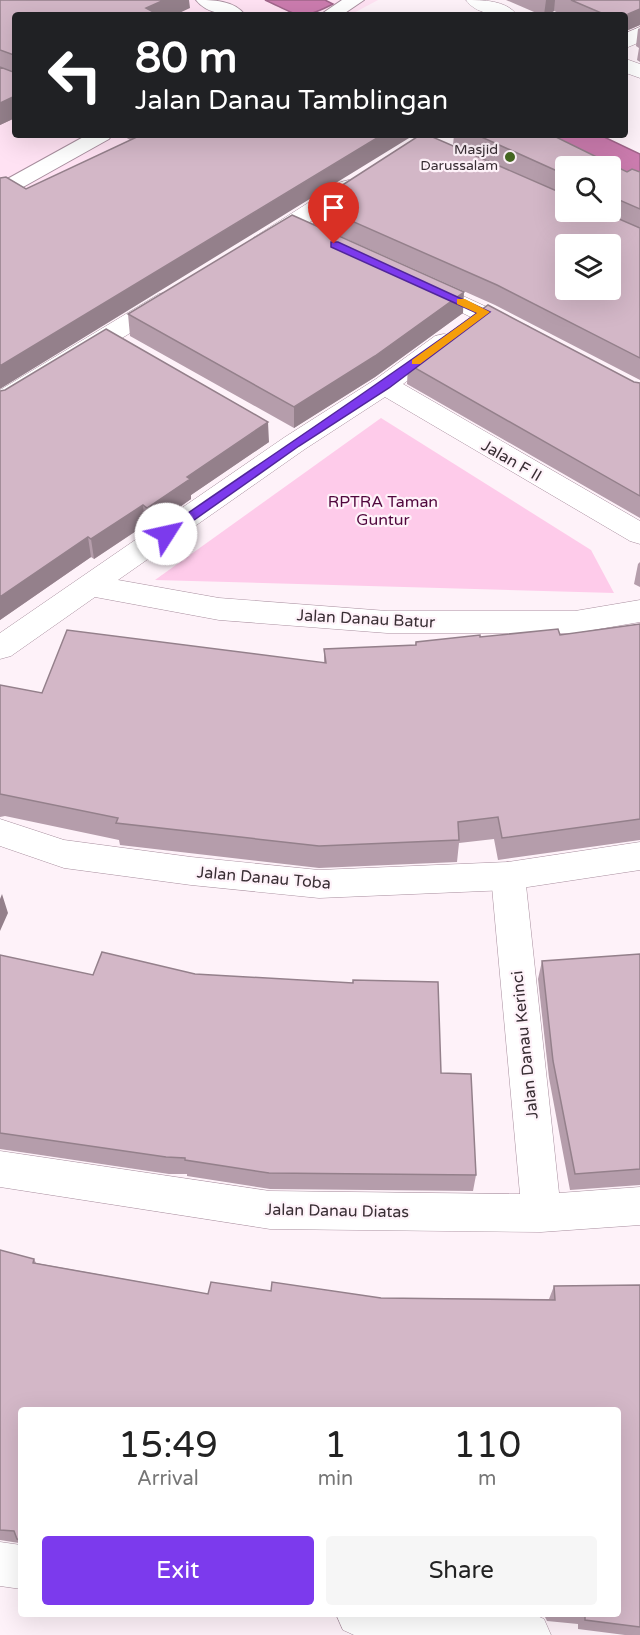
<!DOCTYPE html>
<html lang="en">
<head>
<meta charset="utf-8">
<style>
	body { margin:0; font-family:"Varela Round",sans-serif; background:#f6f6f6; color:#222; height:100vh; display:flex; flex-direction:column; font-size:22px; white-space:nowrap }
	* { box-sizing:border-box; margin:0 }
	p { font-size:20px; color:#767676 }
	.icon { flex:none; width:33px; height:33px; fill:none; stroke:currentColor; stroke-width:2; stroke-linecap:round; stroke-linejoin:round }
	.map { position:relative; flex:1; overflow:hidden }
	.drawer { position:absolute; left:18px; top:1407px; width:603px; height:210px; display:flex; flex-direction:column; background:#fff; border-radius:6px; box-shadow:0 6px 24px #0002 }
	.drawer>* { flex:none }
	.banner { position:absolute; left:12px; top:12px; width:616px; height:126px; border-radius:6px; box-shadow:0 6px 24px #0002; background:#202124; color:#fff; overflow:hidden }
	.controls { position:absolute; left:555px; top:156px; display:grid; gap:12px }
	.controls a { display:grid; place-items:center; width:66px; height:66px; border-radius:6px; background:#fff; box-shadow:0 6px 24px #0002; font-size:30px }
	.pin { position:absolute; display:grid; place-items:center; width:51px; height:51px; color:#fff; margin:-62px -26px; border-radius:50% 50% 50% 0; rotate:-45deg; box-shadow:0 0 6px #0007 }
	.pin .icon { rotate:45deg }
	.me { position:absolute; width:66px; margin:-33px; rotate:55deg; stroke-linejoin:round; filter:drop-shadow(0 0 4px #0008) }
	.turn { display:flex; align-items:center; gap:21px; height:126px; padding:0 24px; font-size:27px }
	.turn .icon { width:78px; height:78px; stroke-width:2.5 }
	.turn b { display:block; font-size:42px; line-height:51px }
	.eta { display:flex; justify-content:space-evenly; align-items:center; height:102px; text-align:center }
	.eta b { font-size:36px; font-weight:600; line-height:42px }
	.button { display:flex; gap:12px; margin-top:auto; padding:12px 24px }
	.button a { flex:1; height:69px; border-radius:6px; background:#7c3aed; color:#fff; font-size:24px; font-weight:600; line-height:69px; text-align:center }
	.button a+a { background:#f6f6f6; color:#222 }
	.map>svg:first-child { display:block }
</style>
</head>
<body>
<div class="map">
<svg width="640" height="1635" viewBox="0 0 640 1635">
	<rect width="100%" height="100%" fill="#fef2f9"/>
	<path fill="#ffe2f3" d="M 0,0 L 378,0 L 350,15 L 15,15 L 15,135 L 140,135 L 0,215 Z"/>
	<path fill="#fecbea" d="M 381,418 L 591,550 L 614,593 L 155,580 Z"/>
	<path fill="#cc7caf" stroke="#a0658a" stroke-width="1.5" d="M 265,0 L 325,0 L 333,4 C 299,22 298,15 265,0 Z
		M 543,135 L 600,135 L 640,154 L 640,180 Z"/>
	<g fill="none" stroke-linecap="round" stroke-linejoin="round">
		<defs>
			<path id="lane" d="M 196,0 C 213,0 234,0 245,15 C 228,15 208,15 196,0 Z
				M 342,0 L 364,0 L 342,15 L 320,15 Z
				M 87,135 L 112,135 L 109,139 L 7,196 L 0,198 L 0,183 Z"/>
			<path id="street" d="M 466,0 C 483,0 506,0 517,15 C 500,15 477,16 466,0 Z
				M 640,27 L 640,42 L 626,48 L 626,33 Z
				M 626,59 L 640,64 L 640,78 L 626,73 Z
				M 349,180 L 357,182 L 360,187 L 357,192 L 269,248 L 261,250 L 253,248 L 249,243 L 253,238 L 341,182 Z
				M 422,277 L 530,327 L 534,332 L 530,337 L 521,340 L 512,337 L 413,289 L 410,284 L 413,279 Z
				M 168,292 L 177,294 L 180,299 L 177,304 L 9,408 L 0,410 L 0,390 L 159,294 Z
				M 444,334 L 453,336 L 457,342 L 453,348 L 403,384 L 640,521 L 640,544 L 630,541 L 385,397 L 305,449 L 118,580 L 219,598 L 387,611 L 575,611 L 640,600 L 640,622 L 575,633 L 387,633 L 219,620 L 95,597 L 11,656 L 0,659 L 0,633 L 285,437 L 376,379 L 435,336 Z
				M 508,862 L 520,866 L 525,876 L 559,1193 L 640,1187 L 640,1225 L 541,1232 L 270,1229 L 0,1187 L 0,1151 L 270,1191 L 520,1194 L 491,876 L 496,866 Z
				M 0,1542 L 21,1545 L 21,1589 L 0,1586 Z
				M 336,1614 L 533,1614 L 544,1619 L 551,1635 L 354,1635 L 343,1630 Z"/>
			<path id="secondary" d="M 0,819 L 64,840 L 191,857 L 319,870 L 508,862 L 640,842 L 640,870 L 508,890 L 319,898 L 191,885 L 64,868 L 0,846 Z"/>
		</defs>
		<use href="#lane" stroke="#a88e9e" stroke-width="2"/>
		<use href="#street" stroke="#a88e9e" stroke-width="1"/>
		<use href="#secondary" stroke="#a88e9e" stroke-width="1"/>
		<use href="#lane" fill="#fff" fill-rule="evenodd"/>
		<use href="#street" fill="#fff" fill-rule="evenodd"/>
		<use href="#secondary" fill="#fff" fill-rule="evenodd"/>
	</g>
	<path fill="#b59dab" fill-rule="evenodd" d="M 0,0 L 190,8 L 15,15 L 15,118 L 0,125 Z
		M 506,0 L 640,0 L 640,25 L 626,31 L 626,15 L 564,15 L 554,11 L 547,15 L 541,15 Z
		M 640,28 L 640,62 L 637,60 L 639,48 L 636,46 L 638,29 Z
		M 122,135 L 414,135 L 26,189 L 130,140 Z
		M 454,135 L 552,135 L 627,172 L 640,172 L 640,380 L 495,305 L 313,224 L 313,204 L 513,172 L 453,145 ZM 566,166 L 610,166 L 610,212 L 566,212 Z
		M 463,313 L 375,377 L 294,428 L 130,336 L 128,314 Z
		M 408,364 L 640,383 L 640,518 L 407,384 Z
		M 0,391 L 269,442 L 191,495 L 191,499 L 150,528 L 145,525 L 94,559 L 91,557 L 0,620 Z
		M 640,562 L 640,587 L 634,584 L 638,564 Z
		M 640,624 L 640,840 L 498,860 L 494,839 L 459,843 L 457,862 L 319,868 L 120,845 L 119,840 L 5,816 L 0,817 L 0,685 L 42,693 L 324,663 L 324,649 L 415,645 L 416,642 L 480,637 L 560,635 Z
		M 640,954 L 640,1185 L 570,1190 L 549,1078 L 538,979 L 542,961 Z
		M 0,955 L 441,1073 L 476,1175 L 473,1191 L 270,1189 L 187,1176 L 187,1174 L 169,1174 L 0,1149 Z
		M 0,1250 L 34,1259 L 36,1263 L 208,1294 L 271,1291 L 381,1298 L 549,1299 L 554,1286 L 640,1285 L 640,1635 L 625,1635 L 578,1629 L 578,1624 L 547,1621 L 545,1617 L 538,1614 L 618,1614 L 21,1410 L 21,1545 L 19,1543 L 0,1540 Z"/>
	<path fill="#94808b" d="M 164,0 L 189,0 L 190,8 L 175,15 L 147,15 L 146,8 Z
		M 546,0 L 555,0 L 554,11 L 547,15 L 544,15 Z
		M 640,9 L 640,25 L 626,31 L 628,14 Z
		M 15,96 L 15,118 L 0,125 L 0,103 Z
		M 382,135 L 414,135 L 0,389 L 0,366 Z
		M 464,292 L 463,313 L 375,377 L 294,428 L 294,407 Z
		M 268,422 L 269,442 L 191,495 L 191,499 L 150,528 L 147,508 L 187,477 Z
		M 143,505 L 145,525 L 94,559 L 91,539 Z
		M 88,537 L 91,557 L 0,620 L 0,597 Z
		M 2,894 L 8,913 L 0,931 L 0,899 Z"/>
	<path fill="#d3b7c7" stroke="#94808b" stroke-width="1.5" fill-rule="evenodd" d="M 0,0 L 164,0 L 146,8 L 159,15 L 15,15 L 15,96 L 0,103 L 0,67 L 13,72 L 14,55 L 0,50 Z
		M 571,0 L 640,0 L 640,9 L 628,14 L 626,24 L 626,15 L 606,15 Z
		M 141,135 L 382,135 L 0,366 L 0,178 L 6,177 L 26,189 Z
		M 420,135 L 428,135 L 566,195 L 566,212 L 603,212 L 640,228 L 640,358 L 497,285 L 313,204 ZM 566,244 L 610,244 L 610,290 L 566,290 Z
		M 477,135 L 552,135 L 627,172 L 632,169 L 640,172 L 640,209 L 610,196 L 610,166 L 566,166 L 566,175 Z
		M 292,215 L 464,292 L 375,356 L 294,407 L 128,314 Z
		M 488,305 L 634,382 L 640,383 L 640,496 L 408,364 Z
		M 106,329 L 268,422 L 187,477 L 190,479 L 147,508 L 143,505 L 91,539 L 88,537 L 0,597 L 0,391 L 5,390 Z
		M 640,624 L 640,819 L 502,838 L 498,817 L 458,822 L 459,840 L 319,846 L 116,823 L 118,818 L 0,794 L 0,685 L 42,693 L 67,630 L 326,663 L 324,649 L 416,645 L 416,642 L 480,635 L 480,637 L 558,629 L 560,635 Z
		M 102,952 L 195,974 L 353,983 L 353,980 L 438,982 L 441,1073 L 471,1074 L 476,1175 L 269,1173 L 185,1160 L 185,1158 L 166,1157 L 0,1133 L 0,955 L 93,975 Z
		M 640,954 L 640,1169 L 575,1174 L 553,1061 L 542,961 Z
		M 0,1250 L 34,1259 L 33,1263 L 208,1294 L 211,1282 L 271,1291 L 272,1282 L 381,1298 L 555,1300 L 554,1286 L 640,1285 L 640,1627 L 585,1620 L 585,1615 L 578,1614 L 618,1614 L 618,1410 L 21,1410 L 21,1540 L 17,1539 L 14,1531 L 0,1530 Z"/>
	<path fill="#7c3aed" stroke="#51269a" stroke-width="1.5" d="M 331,242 L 338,242 L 490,312 L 389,388 L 299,446 L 170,537 L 162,537 L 162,531 C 267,458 374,388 477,313 L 331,247 Z"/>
	<path fill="#f59e0b" d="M 457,299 L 465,299 L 490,312 L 420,364 L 412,364 L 412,360 L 477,313 L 457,304 Z"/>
	<circle fill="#456821" stroke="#fef2f9" stroke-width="2" cx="510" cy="157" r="6"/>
	<g text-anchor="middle" stroke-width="4.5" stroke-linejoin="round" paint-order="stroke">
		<g font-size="14" fill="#392e34" stroke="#fef2f9" text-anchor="end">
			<text x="498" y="154">Masjid<tspan x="498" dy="16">Darussalam</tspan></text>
		</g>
		<g font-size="16" fill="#392e34" stroke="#fef2f9">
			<text transform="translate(512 460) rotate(30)" y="6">Jalan F II</text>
			<text transform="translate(366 618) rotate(3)" y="6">Jalan Danau Batur</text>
			<text transform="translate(264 877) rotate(5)" y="6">Jalan Danau Toba</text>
			<text transform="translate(524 1045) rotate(-96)" y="6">Jalan Danau Kerinci</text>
			<text transform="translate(337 1210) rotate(1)" y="6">Jalan Danau Diatas</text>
		</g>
		<g font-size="16" fill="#50073d" stroke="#fef2f9">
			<text x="383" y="507">RPTRA Taman<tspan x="383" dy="18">Guntur</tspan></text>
		</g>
	</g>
</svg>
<div class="controls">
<a><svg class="icon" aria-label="search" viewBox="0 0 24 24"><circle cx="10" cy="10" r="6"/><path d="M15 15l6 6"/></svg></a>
<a><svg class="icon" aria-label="layers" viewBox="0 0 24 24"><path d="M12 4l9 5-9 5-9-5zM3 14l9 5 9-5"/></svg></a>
</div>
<div class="pin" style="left:334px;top:244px;background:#d93025"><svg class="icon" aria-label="arrive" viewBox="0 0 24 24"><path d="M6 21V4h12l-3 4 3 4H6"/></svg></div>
<svg class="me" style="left:166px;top:534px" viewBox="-20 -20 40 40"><circle r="19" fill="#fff"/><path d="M0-13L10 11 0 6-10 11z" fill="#7c3aed"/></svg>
<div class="banner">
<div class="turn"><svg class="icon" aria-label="left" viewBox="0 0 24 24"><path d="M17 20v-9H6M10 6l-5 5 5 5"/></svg><div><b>80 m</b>Jalan Danau Tamblingan</div></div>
</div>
<section class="drawer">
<div class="eta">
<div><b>15:49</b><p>Arrival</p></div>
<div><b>1</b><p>min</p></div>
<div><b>110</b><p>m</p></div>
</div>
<div class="button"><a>Exit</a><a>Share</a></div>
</section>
</div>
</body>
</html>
